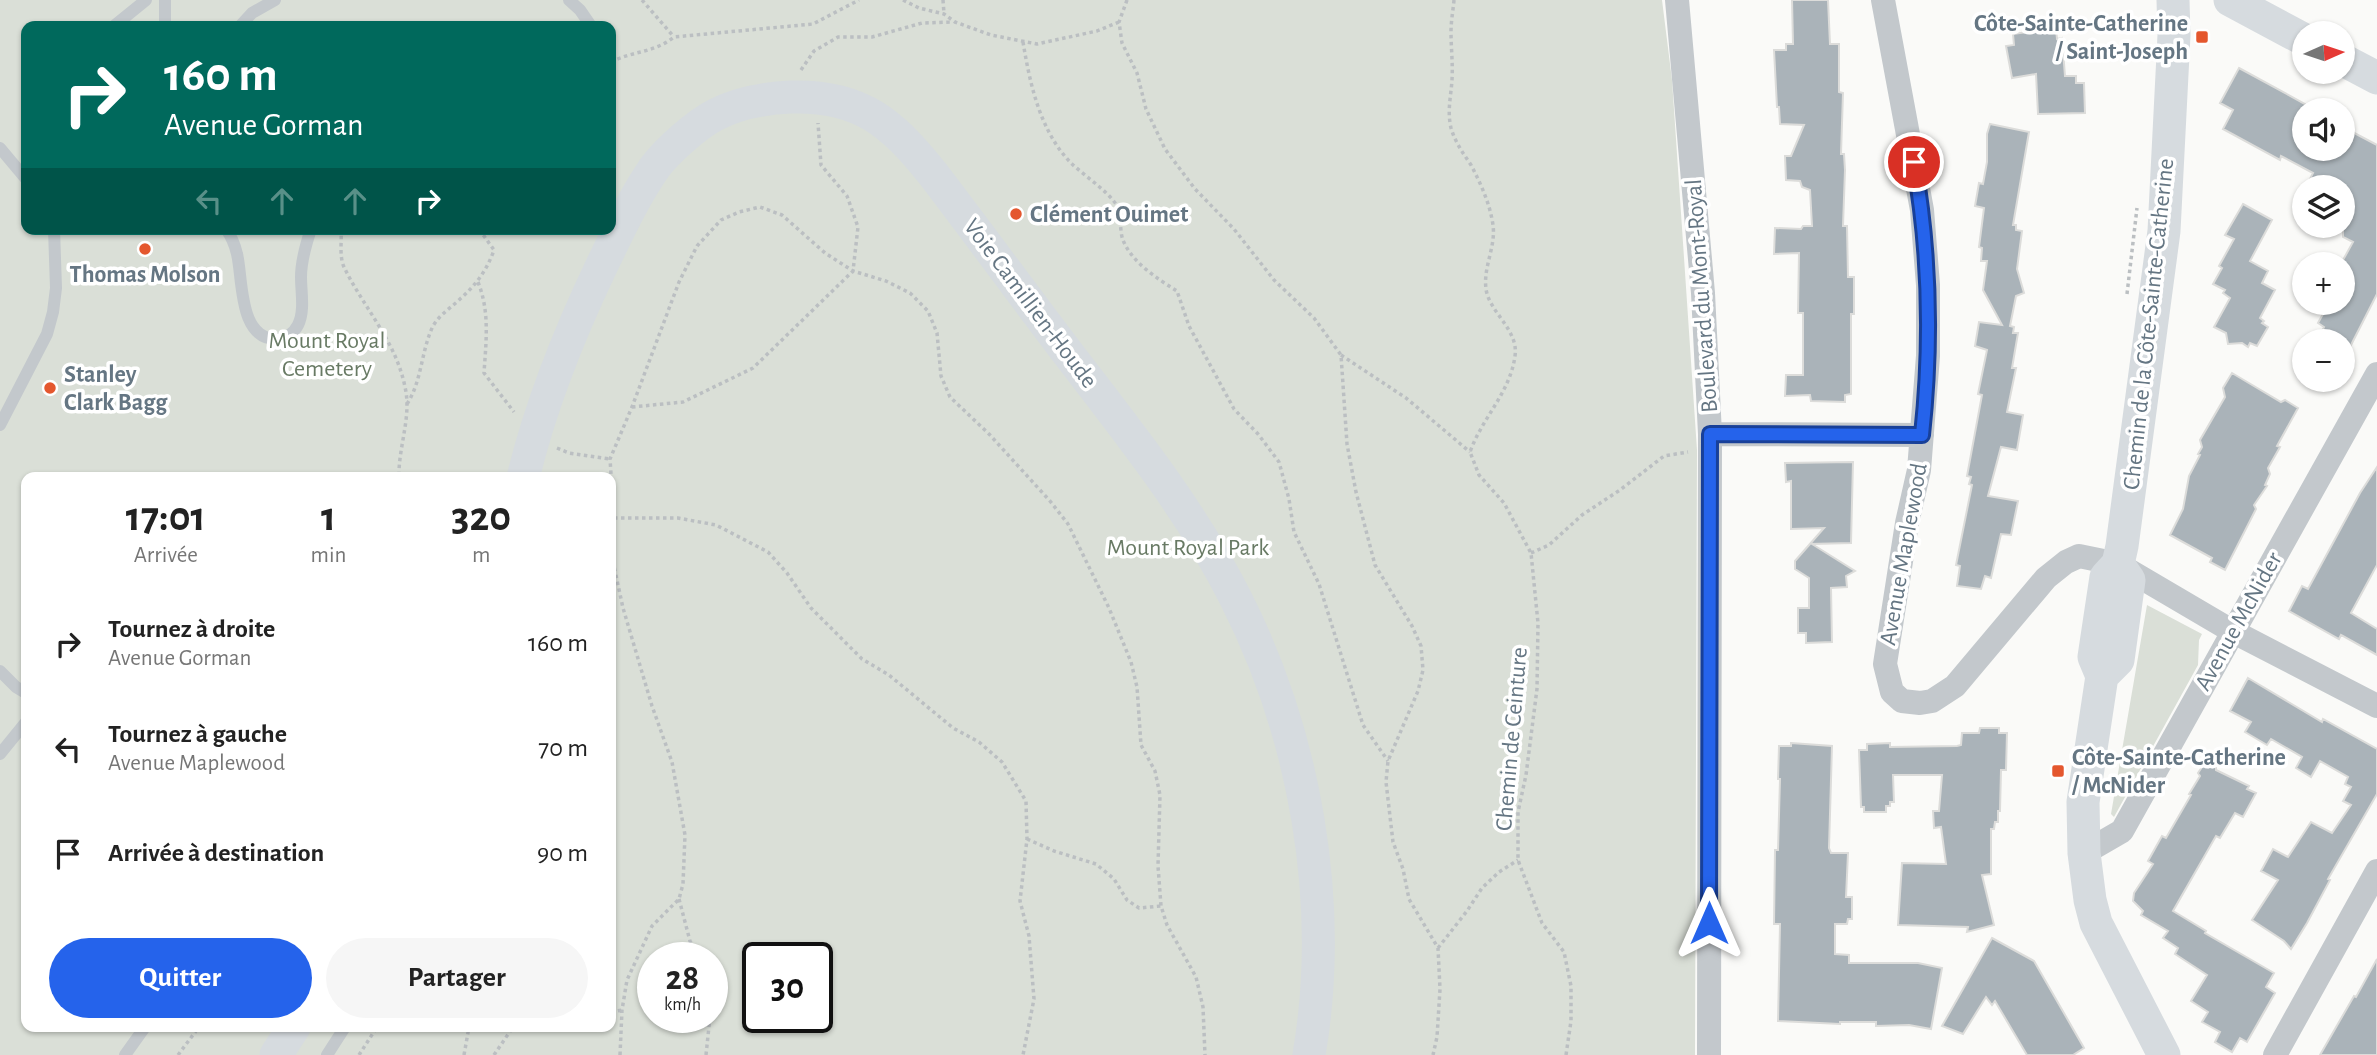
<!DOCTYPE html>
<html lang="fr">
<head>
<meta charset="utf-8">
<style>
	body { margin:0; font-family:"Alegreya Sans",sans-serif; background:#f6f6f6; color:#222; height:100vh; display:flex; flex-direction:column; font-size:26px; white-space:nowrap }
	* { box-sizing:border-box; margin:0 }
	p { font-size:23px; color:#767676 }
	.icon { flex:none; width:38px; height:38px; fill:none; stroke:currentColor; stroke-width:2; stroke-linecap:round; stroke-linejoin:round }
	.map { position:relative; flex:1; overflow:hidden }
	.drawer { position:absolute; left:21px; top:472px; width:595px; height:560px; display:flex; flex-direction:column; background:#fff; border-radius:14px; box-shadow:0 2px 5px #0004 }
	.drawer>* { flex:none }
	.top-card { position:absolute; left:21px; top:21px; width:595px; height:214px; border-radius:14px; box-shadow:0 2px 5px #0004; background:#00695c; color:#fff; overflow:hidden }
	.needle { width:46px; rotate:87deg }
	.tools { position:absolute; left:2292px; top:21px; display:grid; gap:14px }
	.tools a { display:grid; place-items:center; width:63px; height:63px; border-radius:50%; background:#fff; box-shadow:0 2px 5px #0004; font-size:35px }
	.speed { position:absolute; left:637px; top:942px; display:flex; gap:14px; font-size:35px; font-weight:700; text-align:center }
	.speed>* { display:grid; place-content:center; width:91px; height:91px; border-radius:50%; background:#fff; box-shadow:0 2px 5px #0004; line-height:1 }
	.speed small { font-size:18px; font-weight:400 }
	.speed .limit { border:4px solid #111; border-radius:10px; background:#fff; color:#111 }
	.pin { position:absolute; display:grid; place-items:center; width:60px; height:60px; color:#fff; margin:-30px; border:4px solid #fff; border-radius:50%; box-shadow:0 2px 7px #0007 }
	.me { position:absolute; width:77px; margin:-38px; rotate:0deg; stroke-linejoin:round; filter:drop-shadow(0 0 5px #0008) }
	.turn { display:flex; align-items:center; gap:24px; height:147px; padding:0 28px; font-size:32px }
	.turn .icon { width:91px; height:91px; stroke-width:2.5 }
	.turn b { display:block; font-size:49px; line-height:60px }
	.lanes { display:flex; align-items:center; height:66px; padding:0 28px; background:#0003; justify-content:center; gap:35px; direction:ltr }
	.lanes .off { opacity:.35 }
	.eta { display:flex; justify-content:space-evenly; align-items:center; height:119px; text-align:center }
	.eta b { font-size:42px; font-weight:700; line-height:49px }
	.primary-button { display:flex; gap:14px; margin-top:auto; padding:14px 28px }
	.primary-button a { flex:1; height:80px; border-radius:42px; background:#2563eb; color:#fff; font-size:28px; font-weight:700; line-height:80px; text-align:center }
	.primary-button a+a { background:#f6f6f6; color:#222 }
	ul { padding:0; list-style:none }
	li { display:flex; align-items:center; gap:21px; height:105px; padding:0 28px }
	li div { flex:1 }
	li b { display:block; font-size:26px }
	li em { font-style:normal }
	.map>svg:first-child { display:block }
</style>
</head>
<body>
<div class="map">
<svg width="2377" height="1055" viewBox="0 0 2377 1055">
	<rect width="100%" height="100%" fill="#fafaf8"/>
	<path fill="#dadfd7" fill-rule="evenodd" d="M 0,0 L 1662,0 L 1672,80 L 1697,450 L 1695,1055 L 0,1055 ZM 26,26 L 611,26 L 611,229 L 26,229 ZM 26,478 L 611,478 L 611,1027 L 26,1027 ZM 653,957 L 712,957 L 712,1017 L 653,1017 ZM 758,957 L 817,957 L 817,1017 L 758,1017 Z
		M 2147,605 L 2202,634 L 2199,640 L 2198,665 L 2114,817 L 2111,814 Z"/>
	<path fill="#aab3b9" stroke="#dcdcda" stroke-width="2" d="M 1792,0 L 1828,0 L 1830,44 L 1839,44 L 1839,92 L 1843,93 L 1841,154 L 1844,154 L 1845,170 L 1843,226 L 1847,226 L 1848,277 L 1854,277 L 1854,314 L 1851,314 L 1851,394 L 1845,395 L 1845,402 L 1811,401 L 1810,395 L 1785,396 L 1786,375 L 1803,375 L 1803,313 L 1798,313 L 1799,253 L 1774,254 L 1775,228 L 1801,229 L 1803,226 L 1812,226 L 1810,190 L 1802,187 L 1800,181 L 1786,180 L 1785,156 L 1791,156 L 1804,125 L 1780,124 L 1779,107 L 1777,107 L 1774,50 L 1786,50 L 1786,44 L 1793,44 Z
		M 2056,28 L 2057,39 L 2062,38 L 2065,76 L 2076,76 L 2076,83 L 2084,83 L 2085,113 L 2038,114 L 2036,74 L 2012,78 L 2006,46 L 2014,45 L 2013,34 Z
		M 2239,68 L 2305,104 L 2305,149 L 2343,149 L 2343,127 L 2377,145 L 2377,294 L 2350,347 L 2322,331 L 2324,327 L 2318,323 L 2329,303 L 2343,303 L 2343,260 L 2353,242 L 2343,237 L 2343,187 L 2306,187 L 2313,173 L 2281,156 L 2280,160 L 2223,129 L 2233,110 L 2220,103 Z
		M 1990,124 L 2029,132 L 2013,225 L 2016,225 L 2016,230 L 2022,231 L 2017,269 L 2024,293 L 2016,296 L 2010,326 L 2014,327 L 2013,333 L 2018,333 L 2012,368 L 2016,368 L 2007,412 L 2023,415 L 2017,450 L 2001,447 L 1988,496 L 2018,501 L 2011,535 L 2001,534 L 1991,578 L 1985,576 L 1981,589 L 1957,586 L 1960,566 L 1956,565 L 1972,485 L 1969,484 L 1971,477 L 1967,476 L 1982,395 L 1978,394 L 1987,350 L 1975,346 L 1979,322 L 2002,325 L 1983,290 L 1987,261 L 1981,261 L 1982,248 L 1979,247 L 1984,208 L 1975,206 L 1979,183 L 1983,184 L 1987,162 L 1987,134 Z
		M 2243,204 L 2272,220 L 2250,261 L 2268,271 L 2262,283 L 2275,290 L 2260,318 L 2264,321 L 2262,323 L 2268,327 L 2257,346 L 2250,343 L 2248,347 L 2242,343 L 2228,344 L 2226,333 L 2214,327 L 2230,298 L 2223,293 L 2225,290 L 2213,284 L 2222,268 L 2219,266 L 2234,239 L 2225,235 Z
		M 2232,373 L 2281,402 L 2285,400 L 2298,408 L 2277,446 L 2280,447 L 2268,468 L 2270,474 L 2265,485 L 2267,486 L 2254,505 L 2256,509 L 2225,570 L 2210,562 L 2212,558 L 2170,535 L 2183,509 L 2189,476 L 2200,455 L 2198,454 L 2202,447 L 2200,440 L 2225,397 L 2223,388 Z
		M 1853,462 L 1851,543 L 1812,544 L 1855,571 L 1846,576 L 1847,587 L 1831,588 L 1832,642 L 1806,643 L 1806,633 L 1798,633 L 1798,608 L 1809,608 L 1809,578 L 1795,569 L 1795,561 L 1824,528 L 1791,529 L 1791,481 L 1786,482 L 1785,463 Z
		M 2377,467 L 2377,565 L 2351,613 L 2377,629 L 2377,655 L 2341,635 L 2339,639 L 2289,611 L 2302,586 L 2308,589 L 2360,493 Z
		M 2248,678 L 2322,722 L 2323,719 L 2377,749 L 2377,794 L 2328,879 L 2330,880 L 2307,923 L 2291,949 L 2284,941 L 2252,920 L 2278,880 L 2261,871 L 2273,849 L 2288,857 L 2311,822 L 2332,833 L 2351,805 L 2343,801 L 2351,787 L 2345,784 L 2348,777 L 2320,761 L 2311,777 L 2296,768 L 2302,757 L 2271,739 L 2267,745 L 2245,732 L 2251,722 L 2230,711 Z
		M 1980,728 L 1999,728 L 1999,733 L 2007,733 L 2006,770 L 2001,770 L 2000,811 L 1998,811 L 1998,822 L 1995,822 L 1994,829 L 1991,829 L 1991,874 L 1982,875 L 1994,925 L 1967,932 L 1968,927 L 1898,925 L 1902,863 L 1946,864 L 1941,827 L 1934,828 L 1933,811 L 1939,811 L 1942,775 L 1893,775 L 1894,802 L 1890,802 L 1890,806 L 1886,806 L 1886,812 L 1864,812 L 1864,807 L 1861,807 L 1859,750 L 1867,750 L 1867,744 L 1890,743 L 1890,747 L 1957,746 L 1961,745 L 1962,733 L 1979,733 Z
		M 1791,743 L 1832,746 L 1829,848 L 1831,853 L 1848,853 L 1846,897 L 1852,897 L 1852,919 L 1848,919 L 1847,924 L 1835,924 L 1835,954 L 1849,955 L 1849,963 L 1918,963 L 1942,968 L 1931,1029 L 1909,1025 L 1876,1026 L 1876,1022 L 1840,1022 L 1840,1024 L 1778,1021 L 1780,924 L 1774,924 L 1775,850 L 1778,850 L 1780,779 L 1778,779 L 1779,746 L 1791,746 Z
		M 2206,761 L 2216,766 L 2216,770 L 2249,786 L 2247,789 L 2256,793 L 2243,817 L 2235,813 L 2220,838 L 2216,836 L 2173,911 L 2206,931 L 2205,933 L 2274,973 L 2266,987 L 2275,993 L 2247,1042 L 2240,1038 L 2232,1052 L 2215,1042 L 2220,1032 L 2202,1022 L 2208,1012 L 2191,1001 L 2207,975 L 2175,954 L 2178,948 L 2163,938 L 2168,931 L 2141,915 L 2143,911 L 2133,901 L 2134,893 L 2153,864 L 2148,861 L 2162,836 L 2166,838 L 2191,795 L 2189,794 L 2200,776 L 2198,773 Z
		M 1992,938 L 2034,961 L 2084,1048 L 2073,1055 L 2027,1055 L 1995,1001 L 1992,1005 L 1986,997 L 1963,1034 L 1942,1026 Z
		M 2377,959 L 2377,1055 L 2320,1055 L 2354,996 L 2356,997 Z"/>
	<g fill="none" stroke-linecap="round" stroke-linejoin="round">
		<path stroke="#bbbfc2" stroke-width="3.5" stroke-dasharray="3.5 3.5" stroke-linecap="butt" d="M 642,0 L 674,37
			M 903,0 L 919,8 L 944,14 L 955,22 L 991,35 L 1037,44 L 1097,31 L 1119,22
			M 943,0 L 944,14
			M 1127,0 L 1119,22 L 1122,43 L 1137,73 L 1146,109 L 1165,149 L 1195,189 L 1234,229 L 1274,280 L 1314,318 L 1341,355 L 1347,444 L 1356,492 L 1375,565 L 1412,626 L 1421,646 L 1423,670 L 1418,691 L 1388,761 L 1386,782 L 1393,842 L 1403,869 L 1409,899 L 1438,948 L 1440,989 L 1437,1037 L 1433,1055
			M 1454,0 C 1453,11 1451,21 1451,32 C 1451,48 1453,64 1452,80 C 1451,96 1447,111 1451,128 C 1455,142 1463,153 1471,165 C 1481,184 1490,204 1493,225 C 1496,247 1483,267 1486,289 C 1489,312 1519,330 1515,356 C 1510,393 1482,418 1470,452 L 1479,475 L 1504,503 L 1531,553 L 1538,623 L 1537,689 L 1526,775 L 1518,812 L 1518,860 L 1542,923 L 1564,952 L 1571,986 L 1571,1021 L 1566,1055
			M 1023,42 C 1030,84 1040,132 1072,164 C 1086,177 1105,189 1116,204 C 1122,213 1119,230 1123,240 C 1132,263 1158,279 1177,291 L 1189,326 L 1234,409 L 1258,434 L 1279,462 L 1289,499 L 1294,532 L 1319,584 L 1363,725 L 1388,761
			M 611,62 C 632,51 654,53 674,37 L 813,24 L 859,0
			M 801,70 L 814,51 L 838,37 L 872,37 L 922,23 L 953,22
			M 341,229 C 342,241 339,256 344,267 C 363,307 396,341 405,387 C 412,417 398,447 399,478
			M 478,282 C 490,312 486,342 484,373 L 514,412
			M 2127,294 L 2137,208
			M 1341,355 L 1406,398 L 1470,452
			M 407,404 C 422,381 421,351 433,326 C 440,314 451,308 460,299 C 476,285 487,270 494,250 L 479,229
			M 632,407 L 683,402 L 753,368 L 853,271 L 858,227 L 847,196 L 821,165 L 818,123
			M 557,448 L 569,453 L 610,459
			M 614,518 L 678,518 L 716,525 L 768,552 L 787,573 L 811,608 L 862,659 L 889,675 L 953,728 L 979,742 L 1002,762 L 1026,801 L 1027,839 L 1020,901 L 1029,936 L 1034,999 L 1023,1055
			M 1531,553 L 1549,545 L 1582,515 L 1620,490 L 1664,456 L 1688,452
			M 1027,839 L 1054,851 L 1096,864 L 1114,879 L 1127,900 L 1139,908 L 1161,906
			M 679,899 L 690,941 L 698,957
			M 1438,948 L 1467,911 L 1482,888 L 1499,872 L 1518,860
			M 611,1012 L 622,1010
			M 178,1055 L 199,1027
			M 359,1055 L 377,1027
			M 464,1055 L 469,1027
			M 494,1055 L 513,1027
			M 620,1055 L 622,1010 L 627,980 L 652,926 L 679,899 L 683,884 L 685,835 L 672,762 L 652,706 L 623,608 L 612,557 L 614,518 L 610,459 L 632,407 L 679,282 L 697,246 L 721,220 L 739,212 L 760,207 L 782,215 L 825,253 L 853,271 L 886,281 L 910,293 L 928,311 L 937,333 L 941,376 L 950,397 L 989,434 L 1050,501 L 1068,524 L 1109,608 L 1131,662 L 1137,687 L 1141,745 L 1155,771 L 1160,795 L 1158,866 L 1161,906 L 1167,925 L 1196,977 L 1203,1007 L 1205,1055
			M 706,1055 L 710,1017"/>
		<path stroke="#c3c8cc" stroke-width="12" d="M 165,0 L 165,26
			M 569,0 L 580,10 L 591,26
			M 114,26 L 146,0
			M 240,26 L 252,13 L 275,0
			M 0,148 L 26,179
			M 226,229 C 231,236 235,245 237,254 C 243,278 238,340 277,339 C 286,339 294,333 298,325 C 305,311 301,292 301,277 C 301,261 306,244 311,229
			M 0,425 L 47,334 L 53,312 L 56,288 L 54,229
			M 0,671 L 16,687 L 26,693
			M 0,754 L 26,722
			M 125,1055 L 145,1027
			M 327,1055 L 345,1027"/>
		<path stroke="#c3c8cc" stroke-width="24" d="M 1677,0 L 1703,293 L 1710,434 L 1709,1055
			M 1883,0 L 1922,210 L 1928,285 L 1928,356 L 1919,470 L 1907,523 L 1885,664 L 1892,692 L 1902,701 L 1920,703 L 1932,701 L 1955,686 L 2046,578 L 2066,562 L 2079,556 L 2118,564 L 2232,631 L 2377,706
			M 1710,434 L 1922,435
			M 2084,853 L 2122,831 L 2377,374
			M 2275,1055 L 2377,871"/>
		<path stroke="#d6dbdf" stroke-width="33" d="M 2230,0 L 2305,40
			M 2343,60 L 2377,78
			M 523,478 C 541,403 569,334 602,265 C 618,232 634,197 655,167 C 668,150 696,125 715,115 C 738,103 766,98 791,97 C 861,95 892,123 933,174 C 979,234 1024,296 1070,356 C 1129,433 1191,510 1235,597 C 1305,734 1335,902 1309,1055
			M 2102,676 L 2118,660 L 2129,580 L 2118,564
			M 276,1055 L 294,1027
			M 2164,1055 L 2096,923 L 2090,900 L 2084,853 L 2083,802 L 2102,676 L 2094,657 L 2106,577 L 2118,564 L 2122,546 L 2164,231 L 2174,35 L 2173,0"/>
	</g>
	<g fill="none" stroke-linecap="round" stroke-linejoin="round">
		<defs>
			<path id="route" d="M 1709,923 L 1710,434 L 1922,435 C 1932,343 1930,253 1914,162"/>
		</defs>
		<use href="#route" stroke="#184099" stroke-width="18"/>
		<use href="#route" stroke="#2563eb" stroke-width="12"/>
	</g>
	<g fill="#e4572e" stroke="#fff" stroke-width="2.5">
		<rect x="2195" y="30" width="14" height="14" rx="3.5"/>
		<circle cx="1016" cy="214" r="7"/>
		<circle cx="145" cy="249" r="7"/>
		<circle cx="50" cy="388" r="7"/>
		<rect x="2051" y="764" width="14" height="14" rx="3.5"/>
	</g>
	<g text-anchor="middle" stroke-width="7" stroke-linejoin="round" paint-order="stroke">
		<g font-size="24" font-weight="bold" fill="#657683" stroke="#fff" text-anchor="start">
			<text x="2188" y="31" text-anchor="end">Côte-Sainte-Catherine<tspan x="2188" dy="28">/ Saint-Joseph</tspan></text>
			<text x="1030" y="222">Clément Ouimet</text>
			<text x="145" y="282" text-anchor="middle">Thomas Molson</text>
			<text x="64" y="382">Stanley<tspan x="64" dy="28">Clark Bagg</tspan></text>
			<text x="2072" y="765">Côte-Sainte-Catherine<tspan x="2072" dy="28">/ McNider</tspan></text>
		</g>
		<g font-size="24" fill="#657683" stroke="#fff">
			<text transform="translate(1701 296) rotate(-94)" y="8">Boulevard du Mont-Royal</text>
			<text transform="translate(1031 303) rotate(53)" y="8">Voie Camillien-Houde</text>
			<text transform="translate(2148 324) rotate(-84)" y="8">Chemin de la Côte-Sainte-Catherine</text>
			<text transform="translate(1903 554) rotate(-80)" y="8">Avenue Maplewood</text>
			<text transform="translate(2238 621) rotate(-61)" y="8">Avenue McNider</text>
			<text transform="translate(1511 739) rotate(-85)" y="8">Chemin de Ceinture</text>
		</g>
		<g font-size="24" fill="#687a64" stroke="#fff">
			<text x="327" y="348">Mount Royal<tspan x="327" dy="28">Cemetery</tspan></text>
			<text x="1188" y="555">Mount Royal Park</text>
		</g>
	</g>
</svg>
<div class="tools">
<a><svg class="needle" viewBox="-14 -14 28 28"><path d="M0-13l5 13h-10z" fill="#e53935"/><path d="M0 13l5-13h-10z" fill="#767676"/></svg></a>
<a><svg class="icon" aria-label="sound" viewBox="0 0 24 24"><path d="M4 9h4l5-4v14l-5-4H4zM17 9q2 3 0 6"/></svg></a>
<a><svg class="icon" aria-label="layers" viewBox="0 0 24 24"><path d="M12 4l9 5-9 5-9-5zM3 14l9 5 9-5"/></svg></a>
<a>+</a>
<a>−</a>
</div>
<div class="speed"><div>28<small>km/h</small></div><div class="limit">30</div></div>
<div class="pin" style="left:1914px;top:162px;background:#d93025"><svg class="icon" aria-label="arrive" viewBox="0 0 24 24"><path d="M6 21V4h12l-3 4 3 4H6"/></svg></div>
<svg class="me" style="left:1709px;top:923px" viewBox="-20 -20 40 40"><path d="M0-17L14 15 0 8-14 15z" fill="#2563eb" stroke="#fff" stroke-width="4"/></svg>
<div class="top-card">
<div class="turn"><svg class="icon" aria-label="right" viewBox="0 0 24 24"><path d="M7 20v-9h11M14 6l5 5-5 5"/></svg><div><b>160 m</b>Avenue Gorman</div></div>
<div class="lanes"><svg class="icon off" aria-label="left" viewBox="0 0 24 24"><path d="M17 20v-9H6M10 6l-5 5 5 5"/></svg><svg class="icon off" aria-label="ahead" viewBox="0 0 24 24"><path d="M12 20V5M6 11l6-6 6 6"/></svg><svg class="icon off" aria-label="ahead" viewBox="0 0 24 24"><path d="M12 20V5M6 11l6-6 6 6"/></svg><svg class="icon" aria-label="right" viewBox="0 0 24 24"><path d="M7 20v-9h11M14 6l5 5-5 5"/></svg></div>
</div>
<section class="drawer">
<div class="eta">
<div><b>17:01</b><p>Arrivée</p></div>
<div><b>1</b><p>min</p></div>
<div><b>320</b><p>m</p></div>
</div>
<ul>
<li><svg class="icon" aria-label="right" viewBox="0 0 24 24"><path d="M7 20v-9h11M14 6l5 5-5 5"/></svg><div><b>Tournez à droite</b><p>Avenue Gorman</p></div><em>160 m</em></li>
<li><svg class="icon" aria-label="left" viewBox="0 0 24 24"><path d="M17 20v-9H6M10 6l-5 5 5 5"/></svg><div><b>Tournez à gauche</b><p>Avenue Maplewood</p></div><em>70 m</em></li>
<li><svg class="icon" aria-label="arrive" viewBox="0 0 24 24"><path d="M6 21V4h12l-3 4 3 4H6"/></svg><div><b>Arrivée à destination</b></div><em>90 m</em></li>
</ul>
<div class="primary-button"><a>Quitter</a><a>Partager</a></div>
</section>
</div>
</body>
</html>
